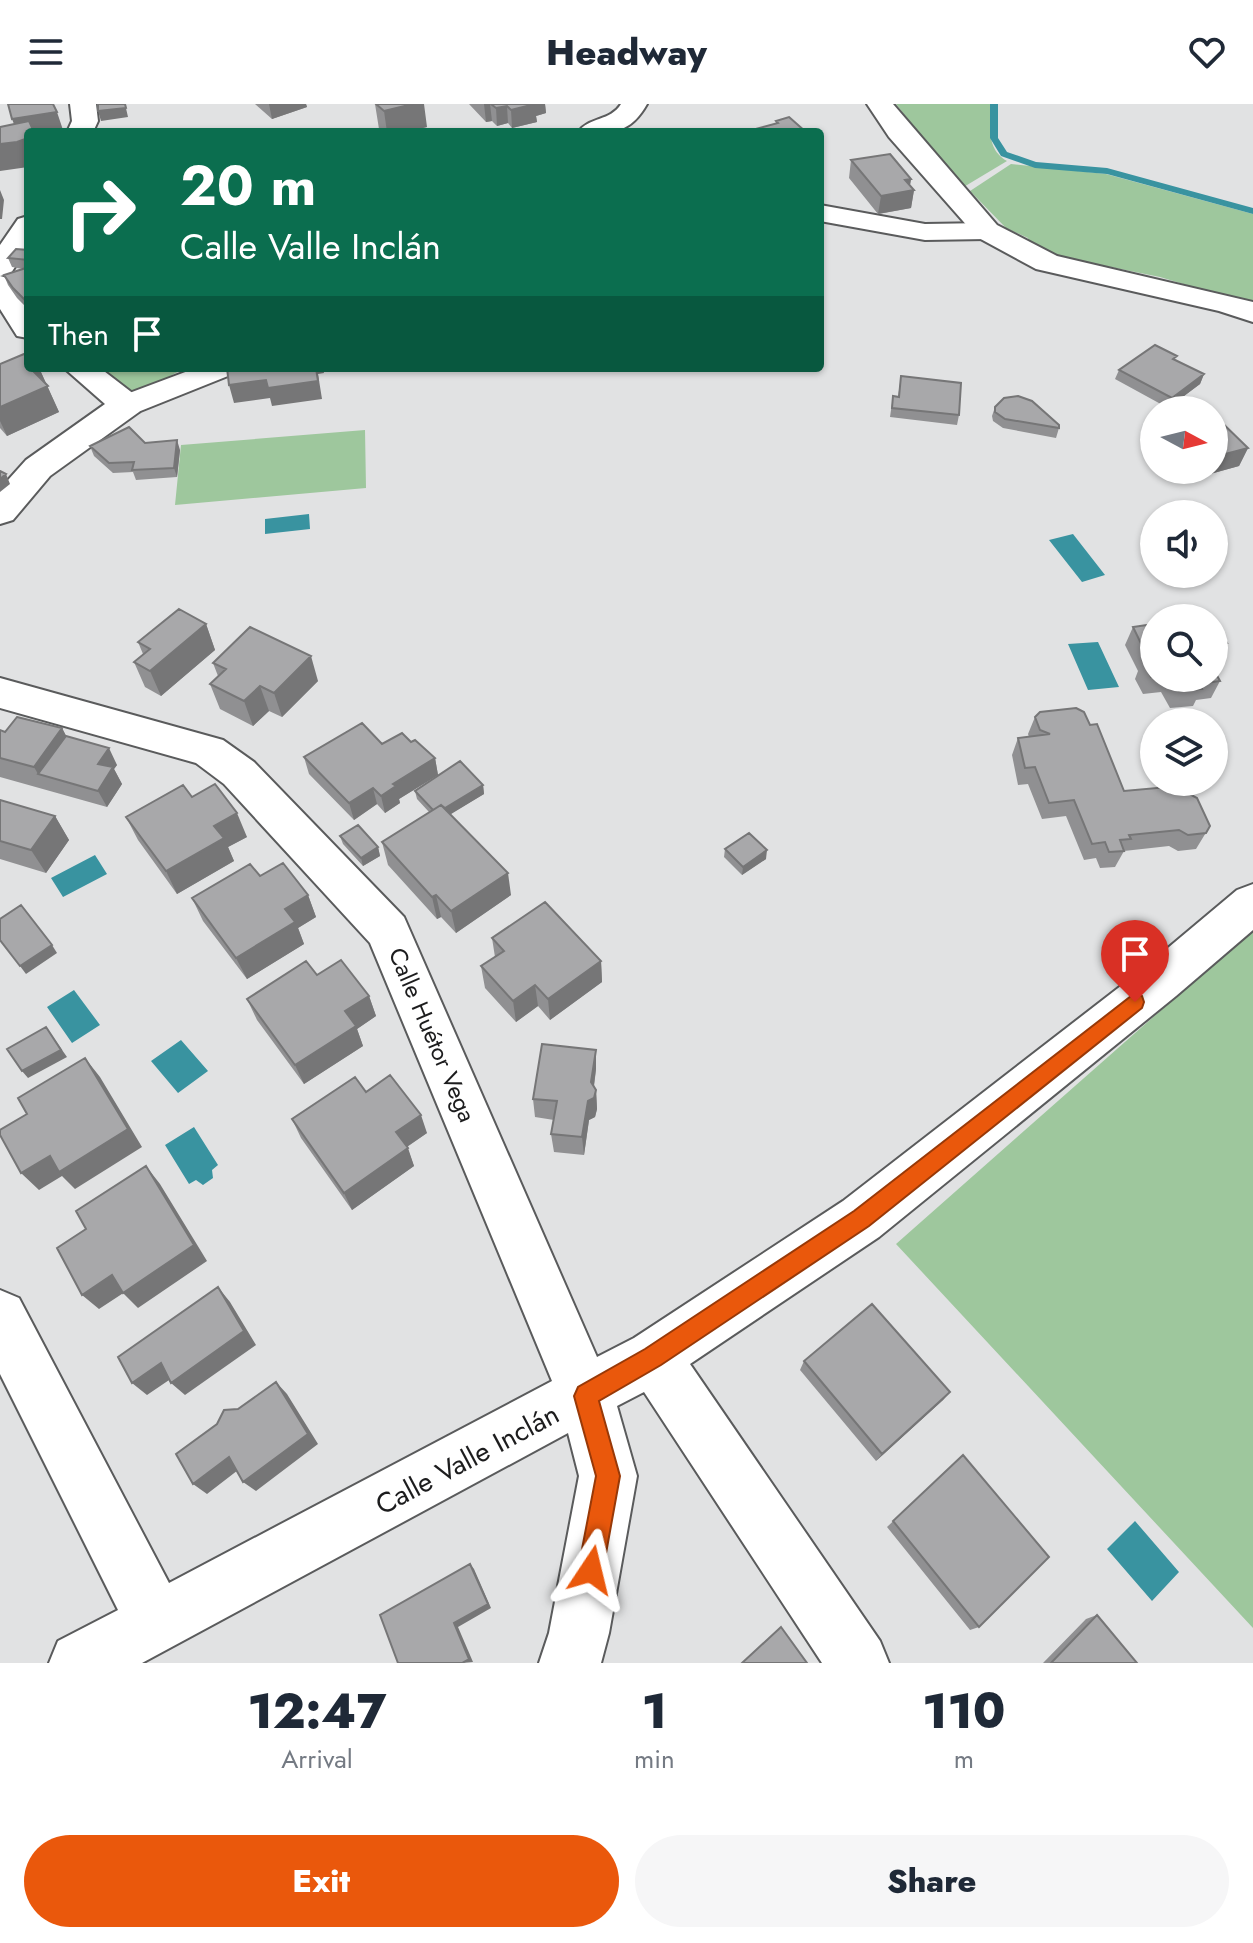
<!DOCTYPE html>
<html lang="en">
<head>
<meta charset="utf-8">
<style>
	body { margin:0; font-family:Jost,sans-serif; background:#f6f6f7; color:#1f2937; height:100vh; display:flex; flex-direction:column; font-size:30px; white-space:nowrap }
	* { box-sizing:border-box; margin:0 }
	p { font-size:26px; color:#747a83 }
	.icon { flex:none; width:44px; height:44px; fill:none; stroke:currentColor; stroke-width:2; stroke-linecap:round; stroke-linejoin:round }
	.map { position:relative; height:1559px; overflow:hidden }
	.sheet { display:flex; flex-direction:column; background:#fff; flex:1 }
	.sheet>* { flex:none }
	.guide { position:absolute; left:24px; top:24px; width:800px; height:244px; border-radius:8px; box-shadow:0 2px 6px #0004; background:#0b6e4f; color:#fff; overflow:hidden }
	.needle { width:52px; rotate:97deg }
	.fabs { position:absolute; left:1140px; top:292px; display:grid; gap:16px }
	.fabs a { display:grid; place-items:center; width:88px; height:88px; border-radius:50%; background:#fff; box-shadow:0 2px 6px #0004; font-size:40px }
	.pin { position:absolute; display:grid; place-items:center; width:68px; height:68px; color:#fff; margin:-82px -34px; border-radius:50% 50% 50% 0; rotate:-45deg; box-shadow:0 0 8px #0007 }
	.pin .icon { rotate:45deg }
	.me { position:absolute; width:88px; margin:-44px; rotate:10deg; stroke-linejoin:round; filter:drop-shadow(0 0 6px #0008) }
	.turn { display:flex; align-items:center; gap:28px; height:168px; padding:0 24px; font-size:36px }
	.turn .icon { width:104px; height:104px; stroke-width:2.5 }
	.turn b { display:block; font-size:56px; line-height:68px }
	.then { display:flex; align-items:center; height:76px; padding:0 24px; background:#0003; gap:16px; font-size:30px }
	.eta { display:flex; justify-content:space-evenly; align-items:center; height:136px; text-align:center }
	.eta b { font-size:48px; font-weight:800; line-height:56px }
	.action { display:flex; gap:16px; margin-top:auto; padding:16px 24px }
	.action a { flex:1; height:92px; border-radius:48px; background:#ea580c; color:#fff; font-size:32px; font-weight:800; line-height:92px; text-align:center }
	.action a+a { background:#f6f6f7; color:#1f2937 }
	header { display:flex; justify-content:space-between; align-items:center; height:104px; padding:0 24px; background:#fff; font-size:36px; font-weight:800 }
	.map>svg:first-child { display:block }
</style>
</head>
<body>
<header><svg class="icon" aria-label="menu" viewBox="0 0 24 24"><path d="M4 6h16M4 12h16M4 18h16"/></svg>Headway<svg class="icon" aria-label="heart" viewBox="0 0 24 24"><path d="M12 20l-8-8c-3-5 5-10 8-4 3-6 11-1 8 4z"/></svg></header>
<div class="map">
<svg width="1253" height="1559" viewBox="0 0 1253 1559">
	<rect width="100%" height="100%" fill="#e1e2e3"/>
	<path fill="#9ec79d" d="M 896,0 L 991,0 C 991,22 985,44 1007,57 L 962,84 Z
		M 1011,60 L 1106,70 L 1253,110 L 1253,201 L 1160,173 L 1066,154 L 1030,143 L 1028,134 L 1006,124 L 970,87 Z
		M 101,264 L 185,264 L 135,291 Z
		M 365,326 L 366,384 L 175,401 L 181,341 Z
		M 1253,825 L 1253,1524 L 896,1140 Z"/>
	<path fill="#3993a0" d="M 309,410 L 310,425 L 265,430 L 265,415 Z
		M 1073,430 L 1105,471 L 1082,478 L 1049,436 Z
		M 1098,538 L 1119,583 L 1088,586 L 1068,540 Z
		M 95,751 L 107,770 L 63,793 L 51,774 Z
		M 74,886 L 100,921 L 72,939 L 47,903 Z
		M 181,936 L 208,967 L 178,989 L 151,957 Z
		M 194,1023 L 218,1061 L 212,1066 L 213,1074 L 203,1081 L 196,1076 L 189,1080 L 165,1041 Z
		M 1135,1417 L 1179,1468 L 1152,1497 L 1107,1445 Z"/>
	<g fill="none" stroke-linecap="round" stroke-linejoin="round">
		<path fill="#3993a0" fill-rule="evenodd" d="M 990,0 L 998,0 L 998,34 L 1007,48 L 1036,58 L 1107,64 L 1253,104 L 1253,110 L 1107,70 L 1035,64 L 1001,52 L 990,34 Z"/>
		<defs>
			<path id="pedestrian" d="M 820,101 L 925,120 L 987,119 L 996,121 L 1000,127 L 996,133 L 987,135 L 925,136 L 820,117 Z
				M 196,264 L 238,264 L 233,270 L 138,308 L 127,310 L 116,308 L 112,301 L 116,294 Z"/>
			<path id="minor" d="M 70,0 L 96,0 L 98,17 L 93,28 L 67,28 L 72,17 Z
				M 621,0 L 647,0 C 629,32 611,28 578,28 C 589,13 611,17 621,0 Z
				M 867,0 L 893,0 L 997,121 L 1057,152 L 1253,198 L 1253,218 L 1219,207 L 1036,165 L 977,133 L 889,33 Z
				M 28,112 L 28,143 L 11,169 L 0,172 L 11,175 L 28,201 L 28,234 L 17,232 L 0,205 L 0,141 L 18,115 Z
				M 64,264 L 100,264 L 139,294 L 144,301 L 139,308 L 50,372 L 13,416 L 0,420 L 0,385 L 26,356 L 105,300 Z
				M 0,574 L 223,636 L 254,658 L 404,813 L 597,1253 L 634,1234 L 843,1097 L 1144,864 L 1237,786 L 1253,780 L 1253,826 L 1176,892 L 879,1133 L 690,1260 L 880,1537 L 889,1559 L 822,1559 L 644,1288 L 617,1302 L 637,1372 L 609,1529 L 601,1559 L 539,1559 L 549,1529 L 579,1372 L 568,1329 L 142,1559 L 49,1559 L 58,1537 L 118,1506 L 0,1270 L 0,1186 L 19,1194 L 169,1479 L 552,1277 L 370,839 L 224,680 L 196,659 L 0,604 Z"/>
		</defs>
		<use href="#pedestrian" stroke="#5a5b5c" stroke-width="4"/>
		<use href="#minor" stroke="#5a5b5c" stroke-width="4"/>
		<use href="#pedestrian" fill="#fff" fill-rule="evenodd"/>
		<use href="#minor" fill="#fff" fill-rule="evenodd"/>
	</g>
	<path fill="#909092" d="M 255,0 L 306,0 L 307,3 L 272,15 Z
		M 375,0 L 427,23 L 406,28 L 382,28 L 379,25 Z
		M 469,0 L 545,0 L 546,9 L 536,12 L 537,18 L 512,24 L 508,19 L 497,22 L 492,17 L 486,18 Z
		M 851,56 L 911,75 L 910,81 L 914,86 L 911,104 L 878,110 L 849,74 Z
		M 28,146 L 28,205 L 17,194 L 8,181 L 4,171 L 23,165 L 12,163 L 8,154 Z
		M 1175,256 L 1204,270 L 1200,280 L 1168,304 L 1115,275 L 1119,266 Z
		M 0,260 L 40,266 L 59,308 L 7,332 L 0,324 Z
		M 901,272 L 959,311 L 957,321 L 890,313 L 893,292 L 898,293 Z
		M 995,303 L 1059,324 L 1056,334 L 1003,324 L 993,317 L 992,312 Z
		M 145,339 L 180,346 L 177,373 L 136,376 L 133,368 L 113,369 L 94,352 L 90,342 Z
		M 1248,344 L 1239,362 L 1192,375 L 1184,366 L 1214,366 Z
		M 1214,518 L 1225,547 L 1216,565 L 1214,566 Z
		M 206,520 L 215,546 L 161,592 L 145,583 L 134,558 L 143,550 L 138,538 Z
		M 1154,520 L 1154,574 L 1214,574 L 1220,577 L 1211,594 L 1196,596 L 1193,602 L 1170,604 L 1161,588 L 1143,590 L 1135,575 L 1138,567 L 1125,541 L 1133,523 Z
		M 213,559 L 318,577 L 282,613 L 269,607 L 253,622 L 220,605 L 210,580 L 218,572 Z
		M 1035,613 L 1090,621 L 1124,687 L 1171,689 L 1210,722 L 1196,745 L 1178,747 L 1169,742 L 1124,747 L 1115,763 L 1100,764 L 1096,754 L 1084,756 L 1066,712 L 1042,715 L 1028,680 L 1018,681 L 1012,651 L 1018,634 L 1029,633 L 1028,630 Z
		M 62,624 L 66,632 L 117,661 L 114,665 L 122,680 L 107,703 L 0,673 L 0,626 L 5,628 Z
		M 411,638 L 435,654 L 438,671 L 399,695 L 400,699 L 385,709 L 377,700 L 354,716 L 309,670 L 304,653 L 382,640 Z
		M 483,681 L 484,690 L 450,710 L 511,791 L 456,829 L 441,813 L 437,815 L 388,761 L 382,738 L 429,708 L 417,695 L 415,687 Z
		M 192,693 L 247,733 L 228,743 L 234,757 L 177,790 L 138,736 L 126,713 Z
		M 0,696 L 55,712 L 69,736 L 46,769 L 0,755 Z
		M 340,732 L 378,743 L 380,752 L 363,762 L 343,740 Z
		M 725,745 L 766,755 L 742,771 L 724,753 Z
		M 308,791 L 316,813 L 298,824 L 304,840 L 247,875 L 203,817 L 192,794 Z
		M 492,834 L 601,857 L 602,878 L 550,916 L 538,902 L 516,918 L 485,884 L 481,862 L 495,853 Z
		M 317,871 L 369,892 L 376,912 L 357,925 L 363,942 L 304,980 L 257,916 L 247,895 Z
		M 596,965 L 594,983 L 596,986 L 597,1005 L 595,1013 L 589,1016 L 584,1051 L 554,1048 L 551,1030 L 554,1016 L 535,1013 L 533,995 Z
		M 366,988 L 427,1029 L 407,1043 L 414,1062 L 352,1106 L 301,1034 L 292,1015 Z
		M 804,1257 L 950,1288 L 943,1296 L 876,1357 L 800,1266 Z
		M 963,1351 L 979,1523 L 970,1526 L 887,1423 Z
		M 1097,1511 L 1137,1559 L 1043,1559 L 1086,1515 Z"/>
	<path fill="#767677" d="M 125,0 L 128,13 L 101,17 L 98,7 Z
		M 269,0 L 306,0 L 307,3 L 272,15 Z
		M 413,0 L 424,0 L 427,23 L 406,28 L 387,28 L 384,7 Z
		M 484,0 L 490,0 L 492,17 L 486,18 Z
		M 532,0 L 545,0 L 546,9 L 536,12 L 537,18 L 512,24 L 511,6 Z
		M 507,2 L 508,19 L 497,22 L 496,4 Z
		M 57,8 L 63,26 L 51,28 L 28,28 L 19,33 L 12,15 Z
		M 28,34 L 28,63 L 0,67 L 0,40 Z
		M 911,75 L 909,87 L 914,86 L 911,104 L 878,110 L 881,92 L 905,76 Z
		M 0,86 L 4,96 L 2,115 L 0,115 Z
		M 316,264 L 323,264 L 324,269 L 318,270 L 322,295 L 272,302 L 270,294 L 234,299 L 229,281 L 266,276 Z
		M 40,266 L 59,308 L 7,332 L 0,317 L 0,303 L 34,268 Z
		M 1204,270 L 1200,280 L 1168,304 L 1172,294 Z
		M 177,336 L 180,346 L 177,373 L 174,364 Z
		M 1248,344 L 1239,362 L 1192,375 L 1196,366 L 1214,366 L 1214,353 Z
		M 6,370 L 10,380 L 0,388 L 0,375 Z
		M 206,520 L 215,546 L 161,592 L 150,567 Z
		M 311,552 L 318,577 L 282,613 L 274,589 Z
		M 260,582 L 269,607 L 253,622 L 244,597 Z
		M 62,624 L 75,649 L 38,670 L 34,663 Z
		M 109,644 L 117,661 L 114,665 L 122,680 L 107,703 L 98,687 L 98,660 Z
		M 435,654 L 438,671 L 399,695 L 400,699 L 385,709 L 381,692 L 393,680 Z
		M 483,681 L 484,690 L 438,718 L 436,710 Z
		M 373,684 L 377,700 L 354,716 L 349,699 Z
		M 237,709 L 247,733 L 228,743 L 234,757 L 177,790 L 166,767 L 214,722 Z
		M 55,712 L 69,736 L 46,769 L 31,746 Z
		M 378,743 L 380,752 L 363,762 L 361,754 Z
		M 767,746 L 766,755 L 742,771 L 743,763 Z
		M 508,769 L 511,791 L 456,829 L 451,807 Z
		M 308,791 L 316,813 L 298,824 L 304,840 L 247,875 L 236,854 L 285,805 Z
		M 436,791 L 441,813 L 437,815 L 432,793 Z
		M 52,841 L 57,849 L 26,870 L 20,862 Z
		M 601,857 L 602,878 L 550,916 L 548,895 Z
		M 535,881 L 538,902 L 516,918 L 513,897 Z
		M 369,892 L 376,912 L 357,925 L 363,942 L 304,980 L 295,961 L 345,907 Z
		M 46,923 L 67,953 L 28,974 L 22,967 Z
		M 596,946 L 596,965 L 592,995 L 596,986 L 597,1005 L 595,1013 L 589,1016 L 584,1051 L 582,1033 Z
		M 85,954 L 100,973 L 142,1043 L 75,1085 L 62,1072 L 39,1086 L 21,1069 Z
		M 421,1011 L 427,1029 L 402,1046 L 396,1028 Z
		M 408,1044 L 414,1062 L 352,1106 L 344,1089 Z
		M 146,1062 L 160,1080 L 207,1157 L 138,1204 L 123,1189 Z
		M 112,1171 L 128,1186 L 99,1205 L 82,1191 Z
		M 218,1183 L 230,1198 L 256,1241 L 185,1291 L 171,1279 Z
		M 161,1259 L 175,1272 L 147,1291 L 132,1279 Z
		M 276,1278 L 287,1290 L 318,1340 L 256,1387 L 243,1378 Z
		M 950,1288 L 943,1296 L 876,1357 L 882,1350 Z
		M 229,1353 L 242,1363 L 207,1390 L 193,1380 Z
		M 470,1460 L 474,1465 L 491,1504 L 458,1523 L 473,1558 L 462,1559 L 454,1519 Z"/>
	<path fill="#a8a8aa" stroke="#767677" stroke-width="2" d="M 8,0 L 53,0 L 57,8 L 12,15 Z
		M 98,0 L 125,0 L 126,4 L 98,7 Z
		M 376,0 L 413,0 L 384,7 Z
		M 491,0 L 535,0 L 511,6 L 507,2 L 496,4 Z
		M 789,13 L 806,28 L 749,28 L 748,27 L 778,19 L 776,17 Z
		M 29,17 L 34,28 L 28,28 L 28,34 L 17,38 L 0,40 L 0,23 Z
		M 890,50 L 911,75 L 905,76 L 914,86 L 881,92 L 851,56 Z
		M 16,145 L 28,146 L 28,156 L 8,154 Z
		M 26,164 L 28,166 L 28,199 L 13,184 L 4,171 Z
		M 1155,241 L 1177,252 L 1173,255 L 1204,270 L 1172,294 L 1119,266 Z
		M 24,250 L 28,254 L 28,264 L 38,264 L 40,266 L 34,268 L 48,282 L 0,303 L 0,260 Z
		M 227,264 L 316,264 L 318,277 L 268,284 L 266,276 L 229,281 Z
		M 901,272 L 961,279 L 959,311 L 892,304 L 893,292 L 899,293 Z
		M 1018,292 L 1032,297 L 1059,321 L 1059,324 L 1005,315 L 995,308 L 995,303 L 1004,294 Z
		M 1214,311 L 1248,344 L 1214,353 Z
		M 129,323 L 145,339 L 177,336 L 174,364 L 132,366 L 134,358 L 109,359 L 90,342 Z
		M 0,367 L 6,370 L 0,375 Z
		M 179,505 L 206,520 L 150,567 L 134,558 L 150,545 L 138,538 Z
		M 1214,518 L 1227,539 L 1221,540 L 1225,547 L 1214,549 Z
		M 1154,520 L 1154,573 L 1151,573 L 1143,557 L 1149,556 L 1133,523 Z
		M 250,523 L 311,552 L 274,589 L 260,582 L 244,597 L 210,580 L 226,565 L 213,559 Z
		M 1214,566 L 1220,577 L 1199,580 L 1202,585 L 1179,587 L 1172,574 L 1214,574 Z
		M 1076,604 L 1084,608 L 1090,621 L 1097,620 L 1124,687 L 1168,683 L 1171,689 L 1186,688 L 1197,694 L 1210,722 L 1206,729 L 1188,731 L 1179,726 L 1129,731 L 1131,735 L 1120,736 L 1124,747 L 1109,748 L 1105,738 L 1092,740 L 1074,696 L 1049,699 L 1035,663 L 1025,664 L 1018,634 L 1050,630 L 1040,626 L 1035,613 L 1040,608 Z
		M 17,613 L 62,624 L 34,663 L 0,654 L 0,626 L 5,628 Z
		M 362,619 L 382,640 L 402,629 L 411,638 L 415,636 L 435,654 L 393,680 L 396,682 L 381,692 L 373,684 L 349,699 L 304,653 Z
		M 66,632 L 109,644 L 98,660 L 113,663 L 98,687 L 38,670 Z
		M 460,657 L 483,681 L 445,704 L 441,701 L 433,706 L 415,687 Z
		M 215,680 L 237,709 L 214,722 L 224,734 L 166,767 L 126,713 L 183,681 L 192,693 Z
		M 0,696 L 55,712 L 31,746 L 0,737 Z
		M 441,701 L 508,769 L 451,807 L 436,791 L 432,793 L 382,738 Z
		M 358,721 L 378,743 L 361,754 L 340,732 Z
		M 749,729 L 767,746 L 743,763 L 725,745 Z
		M 283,759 L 308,791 L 285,805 L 295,818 L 236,854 L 192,794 L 250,760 L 260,772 Z
		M 545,798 L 601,857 L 548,895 L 535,881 L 513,897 L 481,862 L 504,847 L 492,834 Z
		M 21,801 L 52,841 L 20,862 L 0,836 L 0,815 Z
		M 341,856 L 369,892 L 345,907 L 356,922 L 295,961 L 247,895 L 306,857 L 317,871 Z
		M 46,923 L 61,946 L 22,967 L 7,945 Z
		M 542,940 L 596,946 L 591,978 L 596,986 L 594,994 L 588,997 L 582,1033 L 551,1030 L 557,997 L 533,995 Z
		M 85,954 L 128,1025 L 59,1068 L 50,1052 L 21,1069 L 0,1031 L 0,1026 L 27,1010 L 18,994 Z
		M 390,971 L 421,1011 L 396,1028 L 408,1044 L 344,1089 L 292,1015 L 355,973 L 366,988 Z
		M 146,1062 L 194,1141 L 123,1189 L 112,1171 L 82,1191 L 57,1144 L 86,1125 L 76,1107 Z
		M 218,1183 L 244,1227 L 171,1279 L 161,1259 L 132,1279 L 118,1253 Z
		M 872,1200 L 950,1288 L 882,1350 L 804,1257 Z
		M 276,1278 L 308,1330 L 243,1378 L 229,1353 L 193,1380 L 176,1350 L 217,1320 L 224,1306 L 238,1305 Z
		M 963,1351 L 1049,1453 L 979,1523 L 893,1417 Z
		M 470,1460 L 488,1500 L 454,1519 L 469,1555 L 462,1559 L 398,1559 L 380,1511 Z
		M 1097,1511 L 1137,1559 L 1051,1559 Z
		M 781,1523 L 807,1559 L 742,1559 Z"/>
	<path fill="#ea580c" stroke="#983908" stroke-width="2" d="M 1135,889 L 1142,892 L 1144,898 L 1142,904 L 869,1122 L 661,1261 L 599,1297 L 620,1372 L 603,1466 L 600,1475 L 591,1478 L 582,1475 L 578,1466 L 596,1372 L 574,1292 L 578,1283 L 645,1245 L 854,1107 Z"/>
	<g text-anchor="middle" stroke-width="8" stroke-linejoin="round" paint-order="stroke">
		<g font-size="24" fill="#1c1c1d" stroke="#fff">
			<text transform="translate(432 931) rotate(67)" y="8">Calle Huétor Vega</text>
		</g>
		<g font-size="28" fill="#1c1c1d" stroke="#fff">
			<text transform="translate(467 1355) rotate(-28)" y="10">Calle Valle Inclán</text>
		</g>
	</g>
</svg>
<div class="fabs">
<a><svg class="needle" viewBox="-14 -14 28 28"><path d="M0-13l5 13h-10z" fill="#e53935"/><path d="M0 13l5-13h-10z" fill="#747a83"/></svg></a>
<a><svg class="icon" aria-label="sound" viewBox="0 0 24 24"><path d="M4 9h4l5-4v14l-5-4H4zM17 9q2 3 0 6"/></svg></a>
<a><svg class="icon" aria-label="search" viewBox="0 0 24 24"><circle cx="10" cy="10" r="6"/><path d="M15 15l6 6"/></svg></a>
<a><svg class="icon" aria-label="layers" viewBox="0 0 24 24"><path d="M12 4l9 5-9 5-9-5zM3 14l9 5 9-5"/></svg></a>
</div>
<div class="pin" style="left:1135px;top:898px;background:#d93025"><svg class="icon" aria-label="arrive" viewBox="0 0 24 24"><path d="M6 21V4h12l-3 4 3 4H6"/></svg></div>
<svg class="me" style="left:591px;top:1466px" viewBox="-20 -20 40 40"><path d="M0-17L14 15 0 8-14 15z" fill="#ea580c" stroke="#fff" stroke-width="4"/></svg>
<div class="guide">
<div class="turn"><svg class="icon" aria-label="right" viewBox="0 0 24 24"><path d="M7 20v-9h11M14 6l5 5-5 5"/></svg><div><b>20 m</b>Calle Valle Inclán</div></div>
<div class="then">Then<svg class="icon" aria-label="arrive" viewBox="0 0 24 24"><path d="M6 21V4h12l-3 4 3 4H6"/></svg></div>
</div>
</div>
<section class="sheet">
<div class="eta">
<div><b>12:47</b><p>Arrival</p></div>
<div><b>1</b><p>min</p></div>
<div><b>110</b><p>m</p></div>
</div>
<div class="action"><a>Exit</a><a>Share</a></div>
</section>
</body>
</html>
